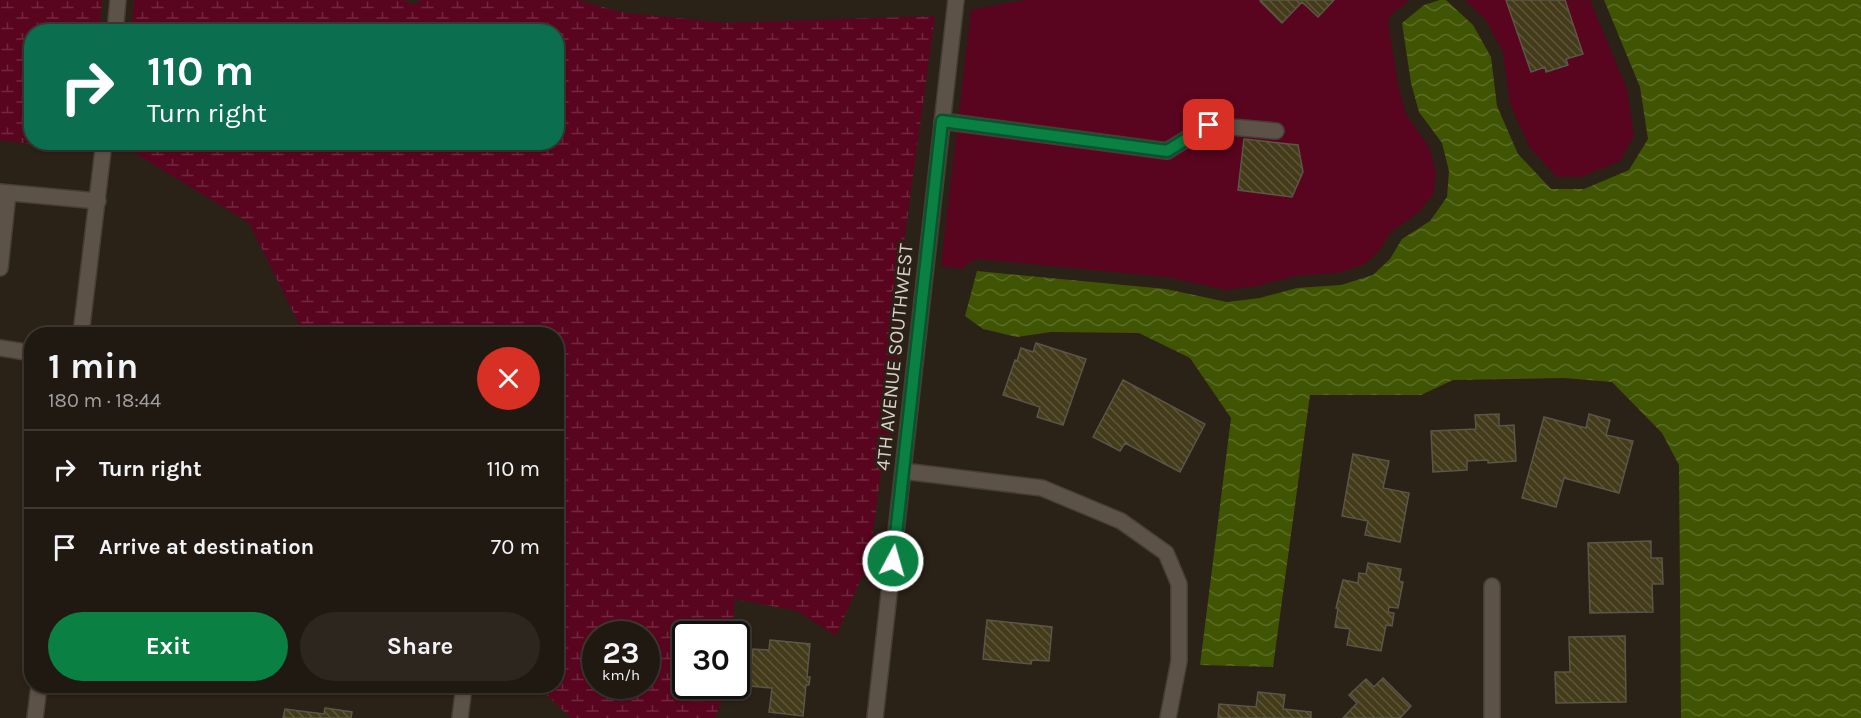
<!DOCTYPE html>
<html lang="en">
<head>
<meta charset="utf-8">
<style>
	body { margin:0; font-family:Karla,sans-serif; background:#2d261f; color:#f1f3f6; height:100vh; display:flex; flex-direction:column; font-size:22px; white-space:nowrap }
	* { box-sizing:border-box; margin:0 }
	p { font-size:20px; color:#a2a09f }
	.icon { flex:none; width:33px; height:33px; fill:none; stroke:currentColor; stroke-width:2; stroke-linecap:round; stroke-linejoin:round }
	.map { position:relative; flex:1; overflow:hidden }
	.drawer { position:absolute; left:24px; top:327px; width:540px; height:366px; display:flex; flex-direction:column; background:#201911; border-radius:24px; box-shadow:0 2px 4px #0004,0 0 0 2px #3d3831 }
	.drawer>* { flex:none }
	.banner { position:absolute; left:24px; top:24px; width:540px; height:126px; border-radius:24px; box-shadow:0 2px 4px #0004,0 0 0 2px #3d3831; background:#0b6e4f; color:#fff; overflow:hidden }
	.speed { position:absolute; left:582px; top:621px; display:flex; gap:12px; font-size:30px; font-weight:700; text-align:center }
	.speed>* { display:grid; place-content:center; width:78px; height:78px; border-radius:50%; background:#201911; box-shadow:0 2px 4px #0004,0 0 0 2px #3d3831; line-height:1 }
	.speed small { font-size:15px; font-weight:400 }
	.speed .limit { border:3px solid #111; border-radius:9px; background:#fff; color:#111 }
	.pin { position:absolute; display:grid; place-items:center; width:51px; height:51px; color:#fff; margin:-26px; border-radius:12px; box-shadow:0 3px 9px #0006 }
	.me { position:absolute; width:66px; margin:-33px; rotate:6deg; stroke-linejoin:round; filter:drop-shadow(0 0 4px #0008) }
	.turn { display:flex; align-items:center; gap:21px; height:126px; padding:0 24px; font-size:27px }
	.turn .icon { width:78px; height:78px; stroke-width:2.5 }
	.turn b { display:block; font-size:42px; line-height:51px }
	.round { display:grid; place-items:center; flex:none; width:63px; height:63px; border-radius:32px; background:#2d261f }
	.headline { display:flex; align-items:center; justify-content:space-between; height:102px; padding:0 24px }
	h1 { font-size:36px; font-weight:700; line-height:45px }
	.action { display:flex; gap:12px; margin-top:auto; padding:12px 24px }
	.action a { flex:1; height:69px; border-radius:36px; background:#0b8043; color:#fff; font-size:24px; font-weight:700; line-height:69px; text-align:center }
	.action a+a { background:#2d261f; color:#f1f3f6 }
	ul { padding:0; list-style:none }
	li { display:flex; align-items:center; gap:18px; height:78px; padding:0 24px; border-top:2px solid #3d3831 }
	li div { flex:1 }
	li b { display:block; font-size:22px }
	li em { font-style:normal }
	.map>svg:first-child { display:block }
</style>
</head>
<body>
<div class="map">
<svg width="1861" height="718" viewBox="0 0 1861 718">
	<defs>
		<pattern id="wetland-marsh" width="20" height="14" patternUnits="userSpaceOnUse" patternTransform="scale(1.5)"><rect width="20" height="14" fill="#5a0520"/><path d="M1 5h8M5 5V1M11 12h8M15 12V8" fill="none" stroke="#71283f"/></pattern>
		<pattern id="water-waves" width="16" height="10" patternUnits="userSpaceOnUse" patternTransform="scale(1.5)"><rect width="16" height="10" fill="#405503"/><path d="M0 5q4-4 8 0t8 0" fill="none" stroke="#5b6c26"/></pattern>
		<pattern id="building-back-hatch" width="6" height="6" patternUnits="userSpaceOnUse" patternTransform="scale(1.5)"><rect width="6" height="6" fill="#443b1a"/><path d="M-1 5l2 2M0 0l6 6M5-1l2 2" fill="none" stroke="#5e563a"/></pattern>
	</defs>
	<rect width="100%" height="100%" fill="#2a2117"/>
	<path fill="#5a0520" d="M 1025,0 L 1409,0 L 1392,14 L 1388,21 L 1398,85 L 1406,114 L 1429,147 L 1436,172 L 1434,193 L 1419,212 L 1390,233 L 1379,251 L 1365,264 L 1338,273 L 1295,276 L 1257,286 L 1226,290 L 1167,277 L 978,259 L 968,263 L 964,269 L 941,266 L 971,10 Z
		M 1465,0 L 1590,0 L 1627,89 L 1634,136 L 1620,161 L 1581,177 L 1557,177 L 1530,148 L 1510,104 L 1503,52 L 1486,20 Z"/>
	<path fill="url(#wetland-marsh)" fill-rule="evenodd" d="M 0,0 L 102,0 L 99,31 L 32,32 L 32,142 L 88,143 L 87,151 L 0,140 Z
		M 134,0 L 403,0 L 414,5 L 421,0 L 577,0 L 625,13 L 728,23 L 935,16 L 904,242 L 912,247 L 891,433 L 886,438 L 872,538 L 863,574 L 836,636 L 797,611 L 735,599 L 732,634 L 686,634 L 686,686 L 728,686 L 715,718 L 571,718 L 537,686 L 556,686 L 556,334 L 304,334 L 249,223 L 122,145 L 119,146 L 119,142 L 556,142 L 556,32 L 131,31 ZM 646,634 L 646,686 L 596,686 L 596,634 Z"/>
	<path fill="url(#water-waves)" d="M 1440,0 L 1446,0 L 1473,25 L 1491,57 L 1497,106 L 1518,154 L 1551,189 L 1584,189 L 1629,170 L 1648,139 L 1640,87 L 1604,0 L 1861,0 L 1861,718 L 1681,718 L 1679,465 L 1662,433 L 1612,382 L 1564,378 L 1453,380 L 1421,395 L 1310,395 L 1273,667 L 1200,665 L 1231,418 L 1190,358 L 1139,333 L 1051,332 L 1017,337 L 983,329 L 965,316 L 977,271 L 1166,289 L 1227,302 L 1260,298 L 1297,288 L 1341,285 L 1373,275 L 1390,259 L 1402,239 L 1430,221 L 1447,197 L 1449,171 L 1442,143 L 1419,112 L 1411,83 L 1402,23 L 1424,5 Z"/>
	<path fill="url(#building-back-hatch)" stroke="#5a5648" stroke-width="1.5" d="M 1261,0 L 1334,0 L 1318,17 L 1302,2 L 1282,23 L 1260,1 Z
		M 1506,0 L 1565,0 L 1583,54 L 1566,59 L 1568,65 L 1546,72 L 1545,67 L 1531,72 Z
		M 1244,139 L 1298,145 L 1303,172 L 1292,197 L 1238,190 Z
		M 1036,343 L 1086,359 L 1063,425 L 1037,417 L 1040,407 L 1003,395 L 1015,360 L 1017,361 L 1021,348 L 1033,352 Z
		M 1123,380 L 1205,424 L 1180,472 L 1125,443 L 1120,451 L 1093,437 Z
		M 1499,414 L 1499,426 L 1514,425 L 1516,461 L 1488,463 L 1488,460 L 1467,461 L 1467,470 L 1433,472 L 1431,431 L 1476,429 L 1475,415 Z
		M 1589,414 L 1610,420 L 1606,435 L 1633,441 L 1619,493 L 1564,478 L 1556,507 L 1522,498 L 1544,417 L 1586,428 Z
		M 1353,454 L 1389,461 L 1383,488 L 1409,493 L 1400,542 L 1365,535 L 1368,521 L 1342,516 Z
		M 1651,541 L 1651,558 L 1662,558 L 1663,584 L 1652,584 L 1653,612 L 1590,613 L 1588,543 Z
		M 1368,563 L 1401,569 L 1399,581 L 1403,582 L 1398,608 L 1389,607 L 1388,612 L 1394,613 L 1392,626 L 1386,625 L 1381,651 L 1347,645 L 1350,629 L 1335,627 L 1338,608 L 1336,608 L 1343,580 L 1358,583 L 1359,573 L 1366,574 Z
		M 987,620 L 1052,627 L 1049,661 L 1032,660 L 1031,664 L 983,659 Z
		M 1625,636 L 1626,702 L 1556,703 L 1555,672 L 1570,672 L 1569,637 Z
		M 770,640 L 810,644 L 807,677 L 810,677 L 809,685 L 806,685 L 803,716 L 769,712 L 772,688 L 749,686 L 753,649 L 769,650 Z
		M 1383,678 L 1411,706 L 1400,718 L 1343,718 L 1357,703 L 1349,695 L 1366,679 L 1374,687 Z
		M 1258,692 L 1285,695 L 1283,709 L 1311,712 L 1311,718 L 1218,718 L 1219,704 L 1256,707 Z
		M 325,708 L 352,712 L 351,718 L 283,718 L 285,709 L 324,714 Z"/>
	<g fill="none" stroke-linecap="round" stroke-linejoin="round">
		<defs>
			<path id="service" d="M 942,121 L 1167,151 L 1209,125 L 1276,131
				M 0,268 L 8,193
				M 0,348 L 32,353"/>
			<path id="minor" d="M 115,32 L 118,0
				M 0,192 L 98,201
				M 81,334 L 104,142
				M 903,471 L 1042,488 L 1121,521 L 1166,553 L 1179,584 L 1179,661 L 1168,718
				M 35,718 L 39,686
				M 460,718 L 464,686
				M 875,718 L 956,0
				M 1492,718 L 1492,586"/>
		</defs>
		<use href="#service" stroke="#463e37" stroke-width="18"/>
		<use href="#minor" stroke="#463e37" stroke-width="18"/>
		<use href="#service" stroke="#5d5248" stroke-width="15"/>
		<use href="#minor" stroke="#5d5248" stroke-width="15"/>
	</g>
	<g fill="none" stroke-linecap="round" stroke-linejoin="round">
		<defs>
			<path id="route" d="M 893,561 L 942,121 L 1167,151 L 1209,125"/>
		</defs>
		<use href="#route" stroke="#07532c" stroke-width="15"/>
		<use href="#route" stroke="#0b8043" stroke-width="10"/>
	</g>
	<g text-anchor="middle" stroke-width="6" stroke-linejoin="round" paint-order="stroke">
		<g font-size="20" fill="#d8d1cb" stroke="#2a2117">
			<text transform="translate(894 357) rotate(-84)" y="7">4TH AVENUE SOUTHWEST</text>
		</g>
	</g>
</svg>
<div class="speed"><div>23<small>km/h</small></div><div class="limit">30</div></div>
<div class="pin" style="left:1209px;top:125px;background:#d93025"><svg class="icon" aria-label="arrive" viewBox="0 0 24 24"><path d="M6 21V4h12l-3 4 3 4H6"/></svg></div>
<svg class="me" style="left:893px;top:561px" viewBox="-20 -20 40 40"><circle r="17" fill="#0b8043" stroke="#fff" stroke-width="3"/><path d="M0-11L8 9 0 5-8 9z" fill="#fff"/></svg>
<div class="banner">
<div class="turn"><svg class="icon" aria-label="right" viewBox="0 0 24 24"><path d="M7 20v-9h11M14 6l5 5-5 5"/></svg><div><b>110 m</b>Turn right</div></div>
</div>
<section class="drawer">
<div class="headline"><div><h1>1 min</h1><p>180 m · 18:44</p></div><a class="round" style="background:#d93025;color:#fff"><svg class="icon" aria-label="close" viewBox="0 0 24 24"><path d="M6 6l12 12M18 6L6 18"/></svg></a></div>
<ul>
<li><svg class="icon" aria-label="right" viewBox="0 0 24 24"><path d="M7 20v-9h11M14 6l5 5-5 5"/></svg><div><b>Turn right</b></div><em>110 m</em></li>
<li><svg class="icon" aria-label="arrive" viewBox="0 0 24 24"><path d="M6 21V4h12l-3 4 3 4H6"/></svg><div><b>Arrive at destination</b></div><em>70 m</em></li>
</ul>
<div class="action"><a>Exit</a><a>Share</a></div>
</section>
</div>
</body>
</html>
